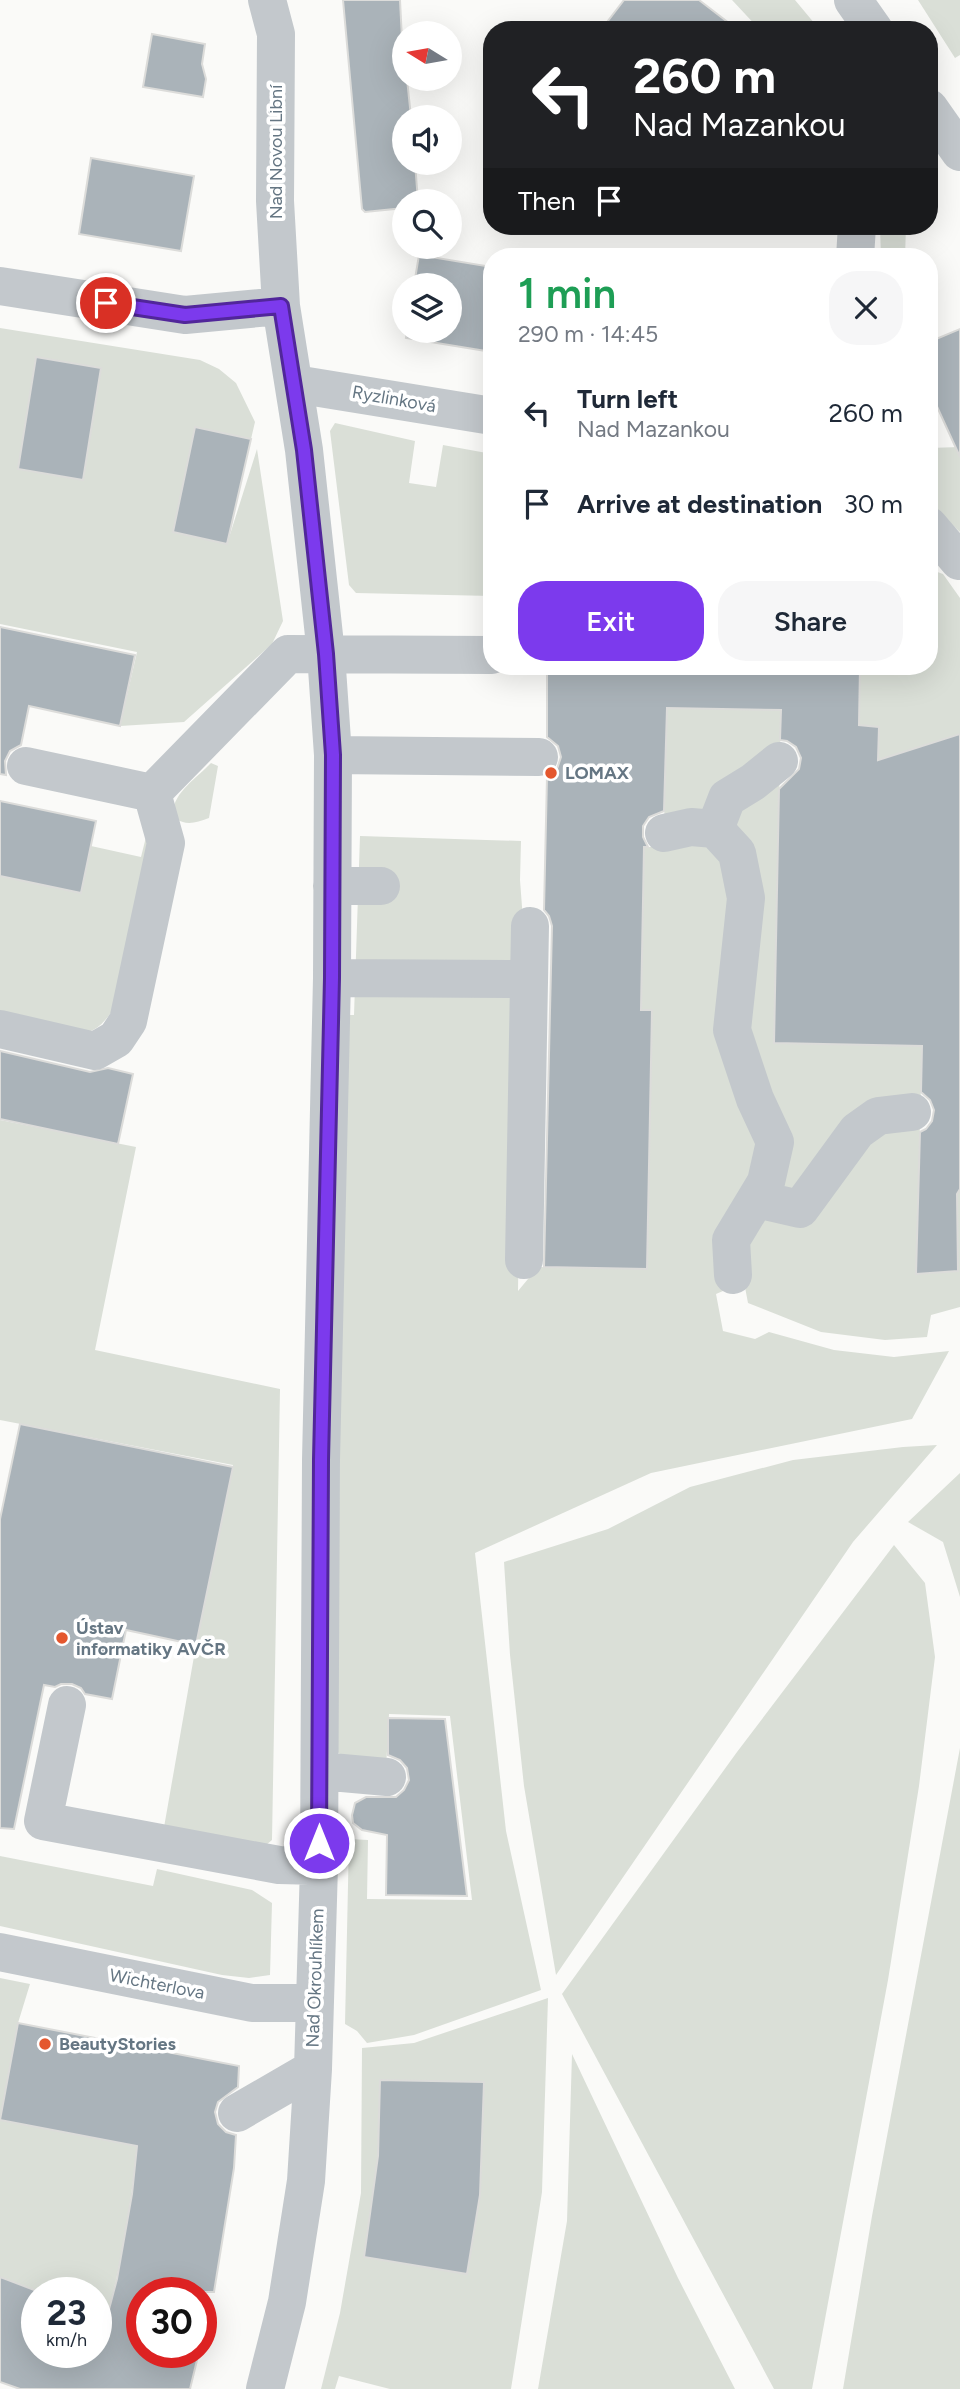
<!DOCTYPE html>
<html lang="en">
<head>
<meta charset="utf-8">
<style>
	body { margin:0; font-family:Figtree,sans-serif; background:#f6f6f7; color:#1f2937; height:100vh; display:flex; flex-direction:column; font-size:26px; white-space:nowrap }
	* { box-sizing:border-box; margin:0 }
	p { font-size:23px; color:#747a83 }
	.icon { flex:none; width:38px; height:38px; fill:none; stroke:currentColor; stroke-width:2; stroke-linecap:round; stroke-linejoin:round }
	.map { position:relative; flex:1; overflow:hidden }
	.details { position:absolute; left:483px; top:248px; width:455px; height:427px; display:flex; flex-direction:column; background:#fff; border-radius:28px; box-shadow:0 7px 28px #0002 }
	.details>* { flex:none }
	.top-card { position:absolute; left:483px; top:21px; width:455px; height:214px; border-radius:28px; box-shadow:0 7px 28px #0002; background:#202124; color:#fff; overflow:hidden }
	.needle { width:46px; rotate:281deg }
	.fabs { position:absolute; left:392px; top:21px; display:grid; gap:14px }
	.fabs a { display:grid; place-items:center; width:70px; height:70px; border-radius:50%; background:#fff; box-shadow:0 7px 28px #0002; font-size:35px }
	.speed { position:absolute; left:21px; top:2277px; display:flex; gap:14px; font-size:35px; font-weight:700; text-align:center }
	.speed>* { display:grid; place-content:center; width:91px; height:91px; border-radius:50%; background:#fff; box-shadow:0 7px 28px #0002; line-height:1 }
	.speed small { font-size:18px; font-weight:400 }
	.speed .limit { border:10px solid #d22; background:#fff; color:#111 }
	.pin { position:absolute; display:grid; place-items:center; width:60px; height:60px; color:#fff; margin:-30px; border:4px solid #fff; border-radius:50%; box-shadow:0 2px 7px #0007 }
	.me { position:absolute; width:77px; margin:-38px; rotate:0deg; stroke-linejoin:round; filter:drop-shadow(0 0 5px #0008) }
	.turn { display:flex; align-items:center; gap:24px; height:147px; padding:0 35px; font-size:32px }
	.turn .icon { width:91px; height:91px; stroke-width:2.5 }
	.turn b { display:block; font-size:49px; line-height:60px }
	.then { display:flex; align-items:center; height:66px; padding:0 35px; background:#0003; gap:14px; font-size:26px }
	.round { display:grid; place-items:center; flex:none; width:74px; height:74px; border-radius:28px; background:#f6f6f7 }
	.overview { display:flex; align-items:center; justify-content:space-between; height:119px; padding:0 35px }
	h1 { font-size:42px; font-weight:600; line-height:52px; color:#1e9e55 }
	.primary-button { display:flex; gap:14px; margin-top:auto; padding:14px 35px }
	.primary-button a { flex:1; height:80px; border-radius:28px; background:#7c3aed; color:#fff; font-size:28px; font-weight:600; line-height:80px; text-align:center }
	.primary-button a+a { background:#f6f6f7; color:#1f2937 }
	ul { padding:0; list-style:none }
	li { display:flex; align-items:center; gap:21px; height:91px; padding:0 35px }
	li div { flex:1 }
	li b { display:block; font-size:26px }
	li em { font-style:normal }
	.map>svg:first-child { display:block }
</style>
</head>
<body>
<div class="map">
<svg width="960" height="2389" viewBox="0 0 960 2389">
	<rect width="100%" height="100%" fill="#fafaf8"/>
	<path fill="#dadfd7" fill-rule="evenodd" d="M 732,0 L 795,0 L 820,30 L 760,30 Z
		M 918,0 L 960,0 L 960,55 L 955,58 Z
		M 880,226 L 906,226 L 905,257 L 881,257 Z
		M 0,328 L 200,360 L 219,369 L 236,383 L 255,422 L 251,439 L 195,427 L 173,532 L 227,544 L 257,449 L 283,621 L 272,644 L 184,722 L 120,726 L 137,652 L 0,624 Z
		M 335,423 L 415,441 L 409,483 L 436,487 L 443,445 L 492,454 L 492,596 L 356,593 L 349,585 L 330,431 Z
		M 960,447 L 960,532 L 929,503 L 929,448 Z
		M 929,569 L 943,574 L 960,598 L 960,747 L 930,744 L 916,1273 L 949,1272 L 958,1266 L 957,1194 L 960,1189 L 960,1307 L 931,1315 L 927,1337 L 885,1340 L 821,1332 L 748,1303 L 744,1282 L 716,1294 L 723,1331 L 755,1339 L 769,1332 L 834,1350 L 894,1357 L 949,1351 L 912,1419 L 651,1473 L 475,1553 L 506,1831 L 541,1990 L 414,2035 L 367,2043 L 357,2031 L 345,2024 L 349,1839 L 368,1840 L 367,1899 L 472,1900 L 450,1716 L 389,1714 L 386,1769 L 343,1758 L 336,1750 L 345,1015 L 354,1015 L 360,836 L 521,841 L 520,880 L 523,920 L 518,1291 L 538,1267 L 647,1269 L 641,1010 L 644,847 L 654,847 L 664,826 L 667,708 L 781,710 L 774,1043 L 873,1045 L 879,727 L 859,725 L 860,667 L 929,667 Z
		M 211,763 L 218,766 L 209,818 C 195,823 187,826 174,818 C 168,796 197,778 211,763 Z
		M 148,829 L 157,831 L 122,997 C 115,1007 105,1024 93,1030 C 72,1040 23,1024 0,1019 L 0,876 L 81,893 L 91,846 L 141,857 Z
		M 0,1120 L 136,1147 L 95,1350 L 280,1389 L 272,1840 L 266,1845 L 163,1833 L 196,1645 L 233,1465 L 0,1420 Z
		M 937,1445 L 853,1542 L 556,1975 L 524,1786 L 510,1655 L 504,1562 L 608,1529 L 690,1487 L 793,1460 L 903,1447 Z
		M 960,1473 L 960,1597 L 943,1542 L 908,1522 Z
		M 894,1545 L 925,1583 L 935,1657 L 919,1786 L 888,1980 L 812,2389 L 774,2389 L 562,1994 L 737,1752 Z
		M 960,1748 L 960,2389 L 843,2389 L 872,2216 Z
		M 0,1856 L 153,1886 L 157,1869 L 252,1890 L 272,1903 L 270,1975 L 249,1978 L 222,1975 L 0,1926 Z
		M 0,1978 L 30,1984 L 18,2023 L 0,2120 L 137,2146 C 131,2204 122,2261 107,2317 L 96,2313 L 96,2292 L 41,2292 L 0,2277 Z
		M 548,1998 L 542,2192 L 511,2389 L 390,2389 L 339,2376 L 335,2389 L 321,2389 L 340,2313 L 361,2193 L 362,2048 L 414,2043 ZM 380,2080 L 484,2082 L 480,2195 L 467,2274 L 364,2257 L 378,2156 Z
		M 572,2054 L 678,2278 L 735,2389 L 538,2389 L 567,2221 Z"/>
	<path fill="#aab3b9" stroke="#dcdcda" stroke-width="2" d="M 343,0 L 400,0 L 404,79 L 407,79 L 411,117 L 404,117 L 404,163 L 415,163 L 418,201 L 404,201 L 404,208 L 365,212 L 362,209 Z
		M 624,0 L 699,0 L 738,30 L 601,30 Z
		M 152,34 L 205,44 L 202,64 L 206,79 L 203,97 L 143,87 Z
		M 91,158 L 194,176 L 181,251 L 79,234 Z
		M 419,255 L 492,267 L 492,352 L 406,338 L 407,331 L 450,331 L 450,285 L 414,285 Z
		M 960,329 L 960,457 L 929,389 L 929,342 Z
		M 36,357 L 101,368 L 83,480 L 18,469 Z
		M 195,427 L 251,439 L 227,544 L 173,532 Z
		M 0,627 L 135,655 L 120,726 L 29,706 L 21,745 L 10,751 L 5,761 L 6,775 L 0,774 Z
		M 547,667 L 860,667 L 859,725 L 879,727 L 878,760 L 960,734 L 960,1189 L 957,1194 L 958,1271 L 916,1274 L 920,1132 L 926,1129 L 932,1121 L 934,1110 L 930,1100 L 921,1092 L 922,1046 L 774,1043 L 779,789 L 799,769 L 801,758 L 796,747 L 787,741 L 780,740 L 781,710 L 667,708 L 664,811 L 649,817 L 643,826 L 643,837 L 648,847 L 644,847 L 641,1010 L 652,1010 L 647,1269 L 544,1267 L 552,926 L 549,916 L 544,910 L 547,777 L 557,769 L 561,757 L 558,746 L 547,737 Z
		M 0,801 L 96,821 L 81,893 L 0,876 Z
		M 0,1051 L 90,1072 L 108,1068 L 133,1074 L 118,1144 L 0,1119 Z
		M 20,1424 L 233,1467 L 196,1645 L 126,1630 L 112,1699 L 85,1694 L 81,1688 L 72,1684 L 61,1684 L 55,1687 L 44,1685 L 14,1829 L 0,1828 L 0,1519 Z
		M 388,1718 L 445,1719 L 467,1896 L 386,1895 L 387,1835 L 362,1830 L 353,1823 L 352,1815 L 355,1803 L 366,1797 L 396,1797 L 404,1790 L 409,1780 L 407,1768 L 400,1760 L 388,1755 Z
		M 18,2023 L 239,2066 L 238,2087 L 218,2102 L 215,2112 L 218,2124 L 226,2132 L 236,2135 L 234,2168 L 214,2292 L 142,2292 L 142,2352 L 199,2352 L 190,2389 L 20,2389 L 0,2382 L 0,2277 L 37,2291 L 37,2352 L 96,2352 L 96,2313 L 107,2317 L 117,2279 L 132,2194 L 137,2146 L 0,2120 Z
		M 380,2080 L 484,2082 L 480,2195 L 467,2274 L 364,2257 L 378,2156 Z"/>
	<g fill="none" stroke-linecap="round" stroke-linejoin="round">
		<path stroke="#c3c8cc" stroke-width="38" d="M 853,0 L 874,30
			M 929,108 L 960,152
			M 855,257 L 857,226
			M 0,286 L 185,315 L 281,306
			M 295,384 L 492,416
			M 929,526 L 959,561
			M 333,755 L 539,757
			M 26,766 L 152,793
			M 715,829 L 727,798 L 753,782 L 779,761
			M 664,833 L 691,827 L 715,829 L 737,853 L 746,898 L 732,1030 L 755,1099 L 775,1142 L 766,1182 L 731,1240 L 733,1275
			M 332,886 L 381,886
			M 332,978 L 529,979
			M 0,1029 L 95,1051 L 116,1039 L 128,1021 L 166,843 L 152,793 L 288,654 L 492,655
			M 756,1199 L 800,1209 L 857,1131 L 878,1116 L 912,1112
			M 524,1260 L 530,926
			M 67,1705 L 43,1821 L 279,1865 L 319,1866
			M 320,1771 L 387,1777
			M 0,1952 L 252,2003 L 314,2003
			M 237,2113 L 313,2069
			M 265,2389 L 287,2302 L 306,2181 L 313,2069 L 319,1866 L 321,1460 L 332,978 L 333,755 L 326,654 L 304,450 L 281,306 L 275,201 L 276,34 L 267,0"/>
	</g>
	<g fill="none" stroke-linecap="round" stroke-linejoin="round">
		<defs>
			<path id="route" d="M 106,303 L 185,315 L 281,306 L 304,450 L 326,654 L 333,755 L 332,978 L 321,1460 L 319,1843"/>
		</defs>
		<use href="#route" stroke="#51269a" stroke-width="18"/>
		<use href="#route" stroke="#7c3aed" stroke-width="12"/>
	</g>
	<g fill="#e4572e" stroke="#fff" stroke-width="2.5">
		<circle cx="551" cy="773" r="7"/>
		<circle cx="62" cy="1638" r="7"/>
		<circle cx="45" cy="2044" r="7"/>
	</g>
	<g text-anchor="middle" stroke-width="7" stroke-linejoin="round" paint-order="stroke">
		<g font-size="18" fill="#657683" stroke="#fff">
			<text transform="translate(276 152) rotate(-90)" y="6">Nad Novou Libní</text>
			<text transform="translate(394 399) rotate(10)" y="6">Ryzlinková</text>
			<text transform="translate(315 1978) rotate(-88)" y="6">Nad Okrouhlíkem</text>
			<text transform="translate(157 1984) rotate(11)" y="6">Wichterlova</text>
		</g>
		<g font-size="18" font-weight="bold" fill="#657683" stroke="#fff" text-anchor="start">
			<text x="565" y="779">LOMAX</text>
			<text x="76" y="1634">Ústav<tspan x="76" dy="21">informatiky AVČR</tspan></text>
			<text x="59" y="2050">BeautyStories</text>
		</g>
	</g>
</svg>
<div class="fabs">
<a><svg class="needle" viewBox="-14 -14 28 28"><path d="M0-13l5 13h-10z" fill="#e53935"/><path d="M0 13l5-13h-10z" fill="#747a83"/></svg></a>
<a><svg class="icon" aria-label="sound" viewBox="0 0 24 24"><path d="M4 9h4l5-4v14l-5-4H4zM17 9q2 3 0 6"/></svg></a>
<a><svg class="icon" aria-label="search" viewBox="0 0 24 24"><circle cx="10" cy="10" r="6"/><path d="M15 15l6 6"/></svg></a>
<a><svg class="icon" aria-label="layers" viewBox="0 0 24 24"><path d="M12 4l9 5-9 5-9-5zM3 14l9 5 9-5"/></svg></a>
</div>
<div class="speed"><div>23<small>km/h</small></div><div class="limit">30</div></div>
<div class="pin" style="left:106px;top:303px;background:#d93025"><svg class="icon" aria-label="arrive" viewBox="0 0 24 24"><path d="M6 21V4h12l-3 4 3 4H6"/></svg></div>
<svg class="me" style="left:319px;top:1843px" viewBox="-20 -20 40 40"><circle r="17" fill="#7c3aed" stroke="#fff" stroke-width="3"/><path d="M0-11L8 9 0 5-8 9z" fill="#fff"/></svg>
<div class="top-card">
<div class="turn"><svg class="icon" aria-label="left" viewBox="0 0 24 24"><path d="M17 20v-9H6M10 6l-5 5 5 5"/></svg><div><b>260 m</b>Nad Mazankou</div></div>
<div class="then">Then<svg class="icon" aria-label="arrive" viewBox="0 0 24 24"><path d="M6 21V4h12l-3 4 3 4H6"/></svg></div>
</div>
<section class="details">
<div class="overview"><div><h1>1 min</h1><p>290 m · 14:45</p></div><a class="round"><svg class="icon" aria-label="close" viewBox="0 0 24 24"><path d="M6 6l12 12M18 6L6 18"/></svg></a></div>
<ul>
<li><svg class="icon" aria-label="left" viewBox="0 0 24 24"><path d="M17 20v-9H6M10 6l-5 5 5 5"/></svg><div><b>Turn left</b><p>Nad Mazankou</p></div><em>260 m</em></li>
<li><svg class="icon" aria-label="arrive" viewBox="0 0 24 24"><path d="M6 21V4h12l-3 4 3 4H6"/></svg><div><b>Arrive at destination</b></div><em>30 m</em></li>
</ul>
<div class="primary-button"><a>Exit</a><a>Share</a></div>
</section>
</div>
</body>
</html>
